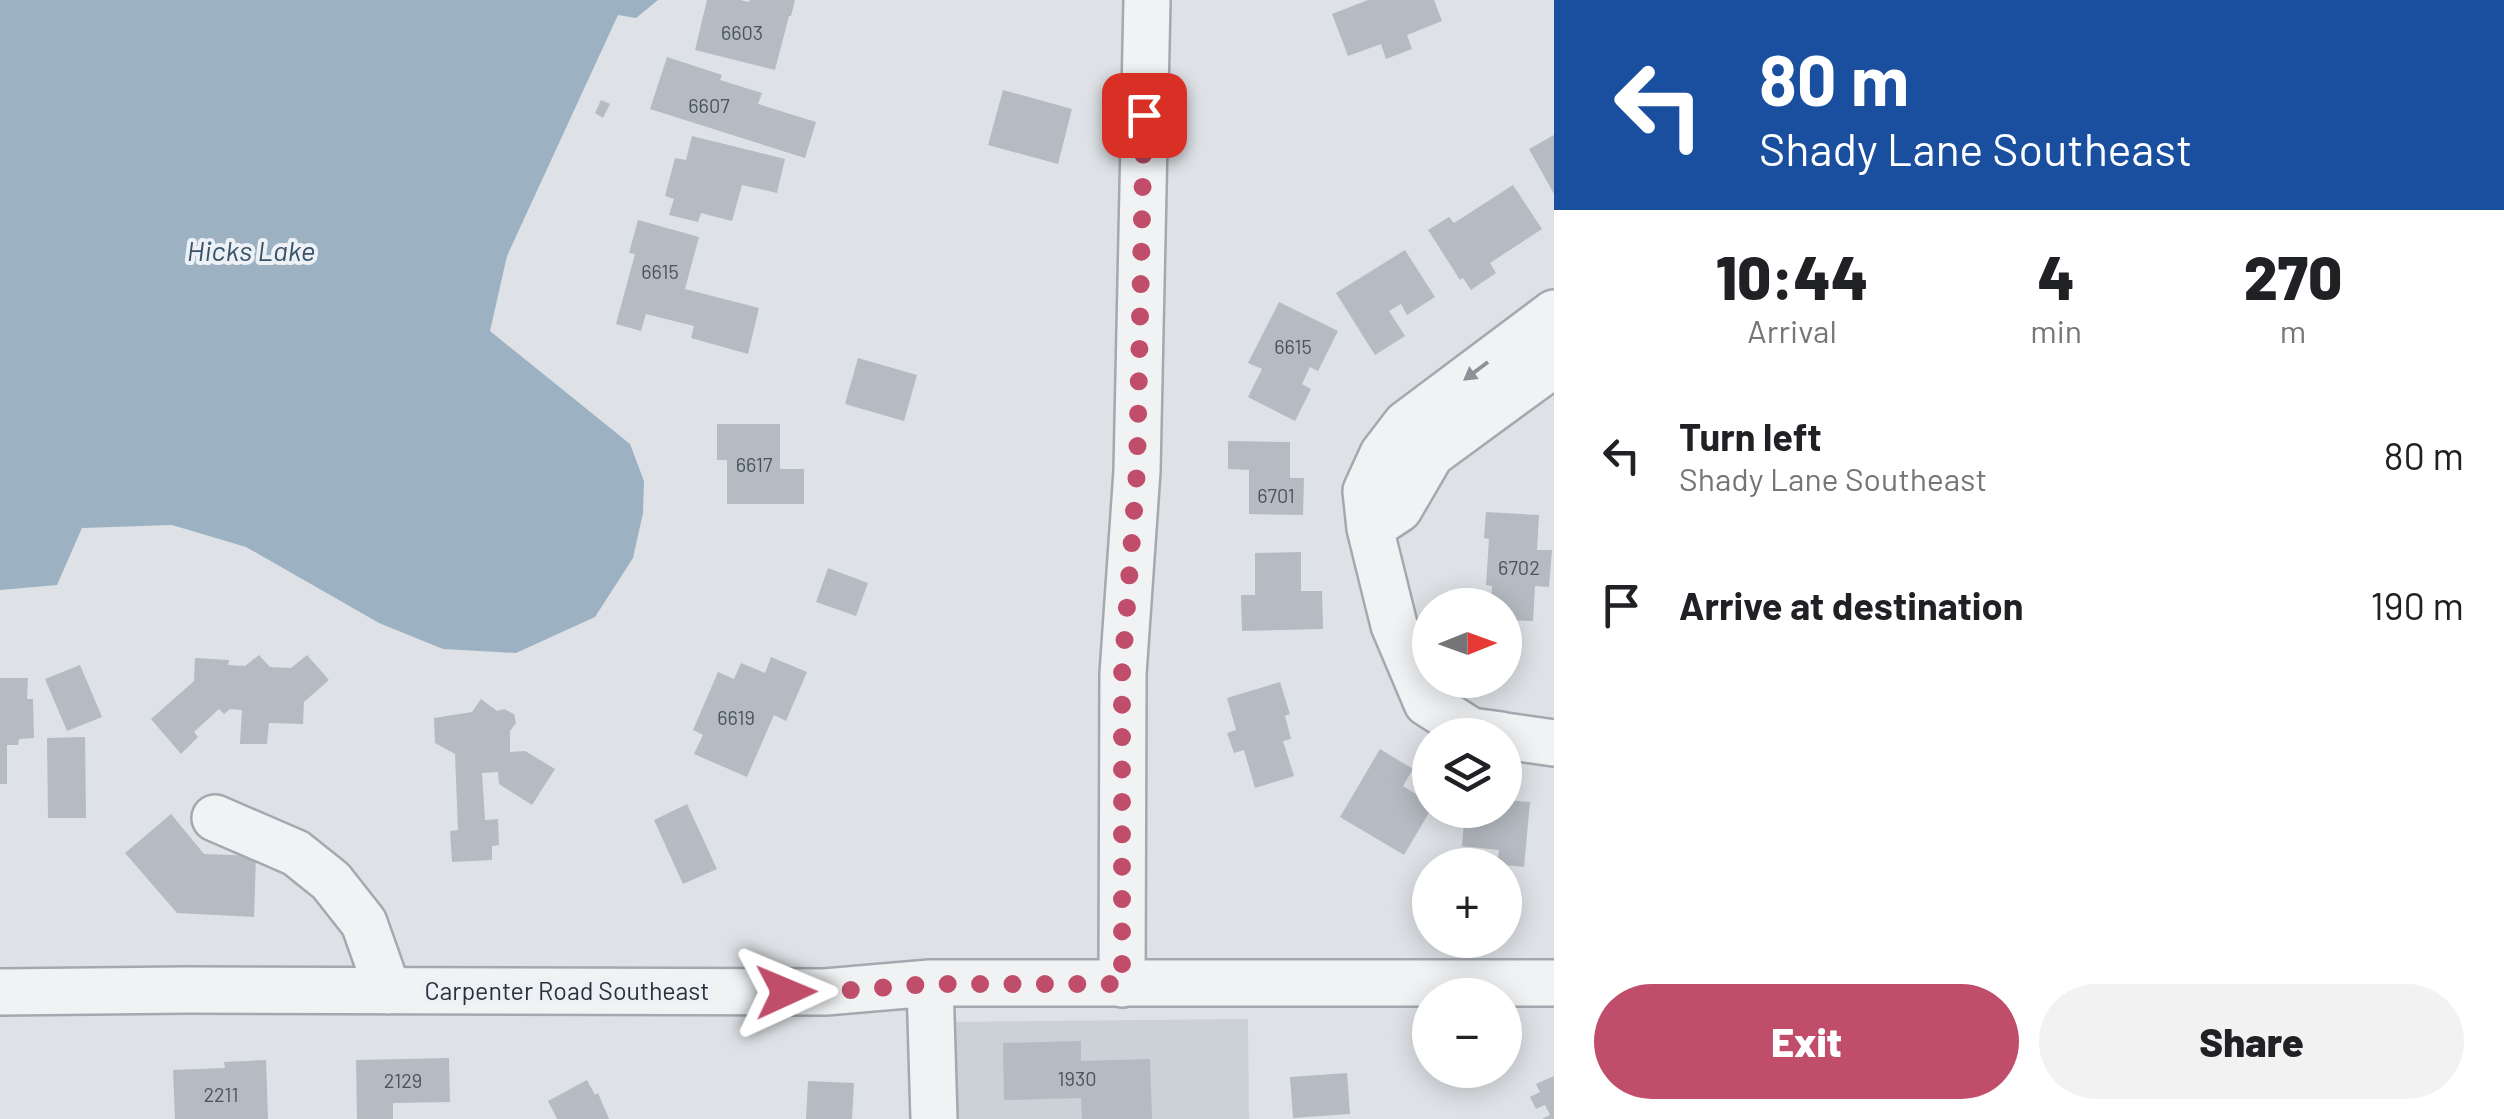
<!DOCTYPE html>
<html lang="en">
<head>
<meta charset="utf-8">
<style>
	body { margin:0; font-family:Barlow,sans-serif; background:#f2f2f2; color:#202124; height:100vh; display:flex; flex-direction:column; font-size:38px; white-space:nowrap }
	* { box-sizing:border-box; margin:0 }
	p { font-size:32px; color:#757577 }
	.icon { flex:none; width:55px; height:55px; fill:none; stroke:currentColor; stroke-width:2; stroke-linecap:round; stroke-linejoin:round }
	.map { position:relative; flex:1; overflow:hidden }
	.sheet { display:flex; flex-direction:column; background:#fff; width:950px }
	.sheet>* { flex:none }
	.guide { background:#1a4fa0; color:#fff; overflow:hidden }
	.needle { width:65px; rotate:89deg }
	.tools { position:absolute; left:1412px; top:588px; display:grid; gap:20px }
	.tools a { display:grid; place-items:center; width:110px; height:110px; border-radius:50%; background:#fff; box-shadow:0 5px 25px #0003; font-size:50px }
	.pin { position:absolute; display:grid; place-items:center; width:85px; height:85px; color:#fff; margin:-42px; border-radius:20px; box-shadow:0 5px 15px #0006 }
	.me { position:absolute; width:110px; margin:-55px; rotate:89deg; stroke-linejoin:round; filter:drop-shadow(0 0 8px #0008) }
	.turn { display:flex; align-items:center; gap:35px; height:210px; padding:0 40px; font-size:45px }
	.turn .icon { width:130px; height:130px; stroke-width:2.5 }
	.turn b { display:block; font-size:70px; line-height:85px }
	.eta { display:flex; justify-content:space-evenly; align-items:center; height:170px; text-align:center }
	.eta b { font-size:60px; font-weight:800; line-height:70px }
	.primary-button { display:flex; gap:20px; margin-top:auto; padding:20px 40px }
	.primary-button a { flex:1; height:115px; border-radius:60px; background:#c04e6a; color:#fff; font-size:40px; font-weight:800; line-height:115px; text-align:center }
	.primary-button a+a { background:#f2f2f2; color:#202124 }
	ul { padding:0; list-style:none }
	li { display:flex; align-items:center; gap:30px; height:150px; padding:0 40px }
	li div { flex:1 }
	li b { display:block; font-size:38px }
	li em { font-style:normal }
	main { display:flex; flex:1; min-height:0 }
	.map>svg:first-child { display:block }
</style>
</head>
<body>
<main>
<div class="map">
<svg width="1554" height="1119" viewBox="0 0 1554 1119">
	<rect width="100%" height="100%" fill="#dee2e6"/>
	<path fill="#ccd1d7" d="M 1248,1019 L 1249,1119 L 952,1119 L 951,1022 Z"/>
	<path fill="#9cb2c3" d="M 0,0 L 658,0 L 636,18 L 618,15 L 507,256 L 490,331 L 630,444 L 644,481 L 643,513 L 633,558 L 595,617 L 516,653 L 443,649 L 379,623 L 246,547 L 172,525 L 82,528 L 57,585 L 0,590 Z"/>
	<path fill="#b5bbc2" d="M 707,0 L 740,0 L 749,2 L 750,0 L 795,0 L 791,16 L 789,16 L 775,70 L 695,50 Z
		M 1368,0 L 1434,0 L 1442,21 L 1407,35 L 1412,49 L 1386,59 L 1381,44 L 1348,56 L 1332,14 Z
		M 667,57 L 722,75 L 720,80 L 762,93 L 758,104 L 816,122 L 805,158 L 650,109 Z
		M 1003,90 L 1072,109 L 1058,164 L 988,145 Z
		M 601,100 L 610,104 L 603,118 L 595,113 Z
		M 1554,135 L 1554,194 L 1529,149 Z
		M 692,136 L 785,159 L 777,193 L 742,185 L 732,221 L 701,213 L 698,222 L 669,215 L 674,199 L 665,196 L 675,158 L 686,160 Z
		M 1513,185 L 1542,229 L 1490,263 L 1496,273 L 1471,290 L 1463,278 L 1460,280 L 1428,230 L 1449,217 L 1454,223 Z
		M 638,220 L 699,237 L 685,289 L 759,308 L 748,354 L 691,338 L 694,326 L 646,314 L 641,331 L 616,324 L 635,254 L 629,253 Z
		M 1405,250 L 1435,297 L 1407,315 L 1401,304 L 1389,311 L 1405,336 L 1375,355 L 1336,293 Z
		M 1279,302 L 1338,331 L 1318,371 L 1310,367 L 1302,384 L 1311,389 L 1295,421 L 1248,397 L 1262,369 L 1248,363 Z
		M 858,358 L 917,375 L 904,421 L 845,404 Z
		M 717,424 L 780,424 L 780,469 L 804,469 L 804,504 L 727,504 L 727,460 L 717,460 Z
		M 1228,441 L 1290,442 L 1290,478 L 1304,478 L 1303,515 L 1249,514 L 1249,470 L 1228,469 Z
		M 1486,512 L 1539,515 L 1537,550 L 1552,550 L 1549,587 L 1535,586 L 1533,621 L 1505,620 L 1505,605 L 1491,605 L 1492,586 L 1486,585 L 1489,539 L 1484,538 Z
		M 1301,552 L 1301,591 L 1322,591 L 1323,629 L 1242,631 L 1241,595 L 1255,595 L 1255,553 Z
		M 828,568 L 868,583 L 856,616 L 816,602 Z
		M 259,655 L 270,667 L 291,668 L 307,655 L 329,680 L 304,702 L 303,724 L 269,723 L 267,744 L 240,744 L 242,710 L 230,709 L 224,714 L 219,709 L 194,732 L 198,737 L 181,754 L 151,719 L 194,681 L 195,658 L 229,660 L 228,665 L 245,666 Z
		M 771,657 L 807,672 L 786,721 L 774,715 L 747,777 L 694,754 L 703,735 L 693,730 L 718,672 L 734,679 L 741,663 L 765,673 Z
		M 80,665 L 102,717 L 67,731 L 45,679 Z
		M 0,678 L 28,678 L 27,699 L 33,699 L 34,738 L 19,739 L 18,745 L 7,745 L 7,784 L 0,784 Z
		M 1280,682 L 1290,714 L 1285,716 L 1291,739 L 1283,741 L 1294,776 L 1255,788 L 1244,750 L 1234,753 L 1227,733 L 1236,730 L 1227,698 Z
		M 481,699 L 497,711 L 504,709 L 514,714 L 516,723 L 510,731 L 510,752 L 525,751 L 555,769 L 532,805 L 499,784 L 498,772 L 482,773 L 485,820 L 498,819 L 499,845 L 492,846 L 492,860 L 452,862 L 450,831 L 458,830 L 455,754 L 435,743 L 434,718 L 472,712 Z
		M 85,737 L 86,818 L 48,818 L 47,738 Z
		M 1380,749 L 1413,769 L 1403,786 L 1430,803 L 1430,811 L 1404,855 L 1340,817 Z
		M 1505,800 L 1530,802 L 1524,867 L 1497,864 L 1499,850 L 1462,846 L 1465,810 L 1505,810 Z
		M 687,804 L 717,869 L 683,884 L 654,820 Z
		M 171,814 L 204,854 L 256,856 L 254,917 L 177,913 L 125,853 Z
		M 1081,1041 L 1081,1061 L 1150,1059 L 1152,1119 L 1082,1119 L 1081,1098 L 1004,1100 L 1003,1043 Z
		M 449,1058 L 450,1102 L 393,1103 L 393,1119 L 357,1119 L 356,1060 Z
		M 266,1060 L 268,1119 L 175,1119 L 173,1070 L 225,1068 L 224,1062 Z
		M 1347,1073 L 1350,1114 L 1293,1118 L 1290,1077 Z
		M 1554,1076 L 1554,1119 L 1542,1119 L 1550,1115 L 1545,1105 L 1536,1109 L 1530,1097 L 1540,1092 L 1536,1084 Z
		M 587,1080 L 595,1095 L 598,1093 L 609,1119 L 557,1119 L 548,1101 Z
		M 808,1081 L 854,1083 L 852,1119 L 806,1119 Z"/>
	<g fill="none" stroke-linecap="round" stroke-linejoin="round">
		<defs>
			<path id="minor" d="M 1370,528 L 1399,509 L 1431,454 L 1554,364
				M 1501,735 L 1471,731 L 1427,703 L 1394,625 L 1370,528 L 1366,491 L 1383,454 L 1406,424 L 1554,313
				M 1505,736 L 1554,743
				M 215,818 L 296,853 L 331,881 L 364,923 L 388,991
				M 930,983 L 934,1119
				M 1122,984 L 1123,674 L 1137,471 L 1147,0
				M 0,992 L 185,990 L 825,992 L 930,983 L 1554,983"/>
		</defs>
		<use href="#minor" stroke="#a4a9af" stroke-width="50"/>
		<use href="#minor" stroke="#f0f2f4" stroke-width="45"/>
	</g>
	<defs><path id="oneway-solid" d="M-6-.8H1V-3.2L6.5 0L1 3.2V.8H-6Z" transform="scale(2.5)"/></defs>
	<use fill="#8c9298" href="#oneway-solid" transform="translate(1476 371) rotate(143)"/>
	<g fill="none" stroke-linecap="round" stroke-linejoin="round">
		<path stroke="#c04e6a" stroke-width="18" stroke-dasharray="0 32.4" d="M 786,992 L 825,992 L 930,984 L 1122,984 L 1122,674 L 1137,471 L 1144,115"/>
	</g>
	<g text-anchor="middle" stroke-width="8" stroke-linejoin="round" paint-order="stroke">
		<g font-size="20" fill="#4b545d">
			<text x="742" y="40">6603</text>
			<text x="709" y="113">6607</text>
			<text x="660" y="279">6615</text>
			<text x="1293" y="354">6615</text>
			<text x="754" y="472">6617</text>
			<text x="1276" y="503">6701</text>
			<text x="1519" y="575">6702</text>
			<text x="736" y="725">6619</text>
			<text x="1077" y="1086">1930</text>
			<text x="403" y="1088">2129</text>
			<text x="221" y="1102">2211</text>
		</g>
		<g font-size="25" fill="#28313b" stroke="#edf0f4">
			<text x="567" y="1000">Carpenter Road Southeast</text>
		</g>
		<g font-size="28" font-style="italic" fill="#37536a" stroke="#edf0f4">
			<text x="251" y="261">Hicks Lake</text>
		</g>
	</g>
</svg>
<div class="tools">
<a><svg class="needle" viewBox="-14 -14 28 28"><path d="M0-13l5 13h-10z" fill="#e53935"/><path d="M0 13l5-13h-10z" fill="#757577"/></svg></a>
<a><svg class="icon" aria-label="layers" viewBox="0 0 24 24"><path d="M12 4l9 5-9 5-9-5zM3 14l9 5 9-5"/></svg></a>
<a>+</a>
<a>−</a>
</div>
<div class="pin" style="left:1144px;top:115px;background:#d93025"><svg class="icon" aria-label="arrive" viewBox="0 0 24 24"><path d="M6 21V4h12l-3 4 3 4H6"/></svg></div>
<svg class="me" style="left:786px;top:992px" viewBox="-20 -20 40 40"><path d="M0-17L14 15 0 8-14 15z" fill="#c04e6a" stroke="#fff" stroke-width="4"/></svg>
</div>
<section class="sheet">
<div class="guide">
<div class="turn"><svg class="icon" aria-label="left" viewBox="0 0 24 24"><path d="M17 20v-9H6M10 6l-5 5 5 5"/></svg><div><b>80 m</b>Shady Lane Southeast</div></div>
</div>
<div class="eta">
<div><b>10:44</b><p>Arrival</p></div>
<div><b>4</b><p>min</p></div>
<div><b>270</b><p>m</p></div>
</div>
<ul>
<li><svg class="icon" aria-label="left" viewBox="0 0 24 24"><path d="M17 20v-9H6M10 6l-5 5 5 5"/></svg><div><b>Turn left</b><p>Shady Lane Southeast</p></div><em>80 m</em></li>
<li><svg class="icon" aria-label="arrive" viewBox="0 0 24 24"><path d="M6 21V4h12l-3 4 3 4H6"/></svg><div><b>Arrive at destination</b></div><em>190 m</em></li>
</ul>
<div class="primary-button"><a>Exit</a><a>Share</a></div>
</section>
</main>
</body>
</html>
